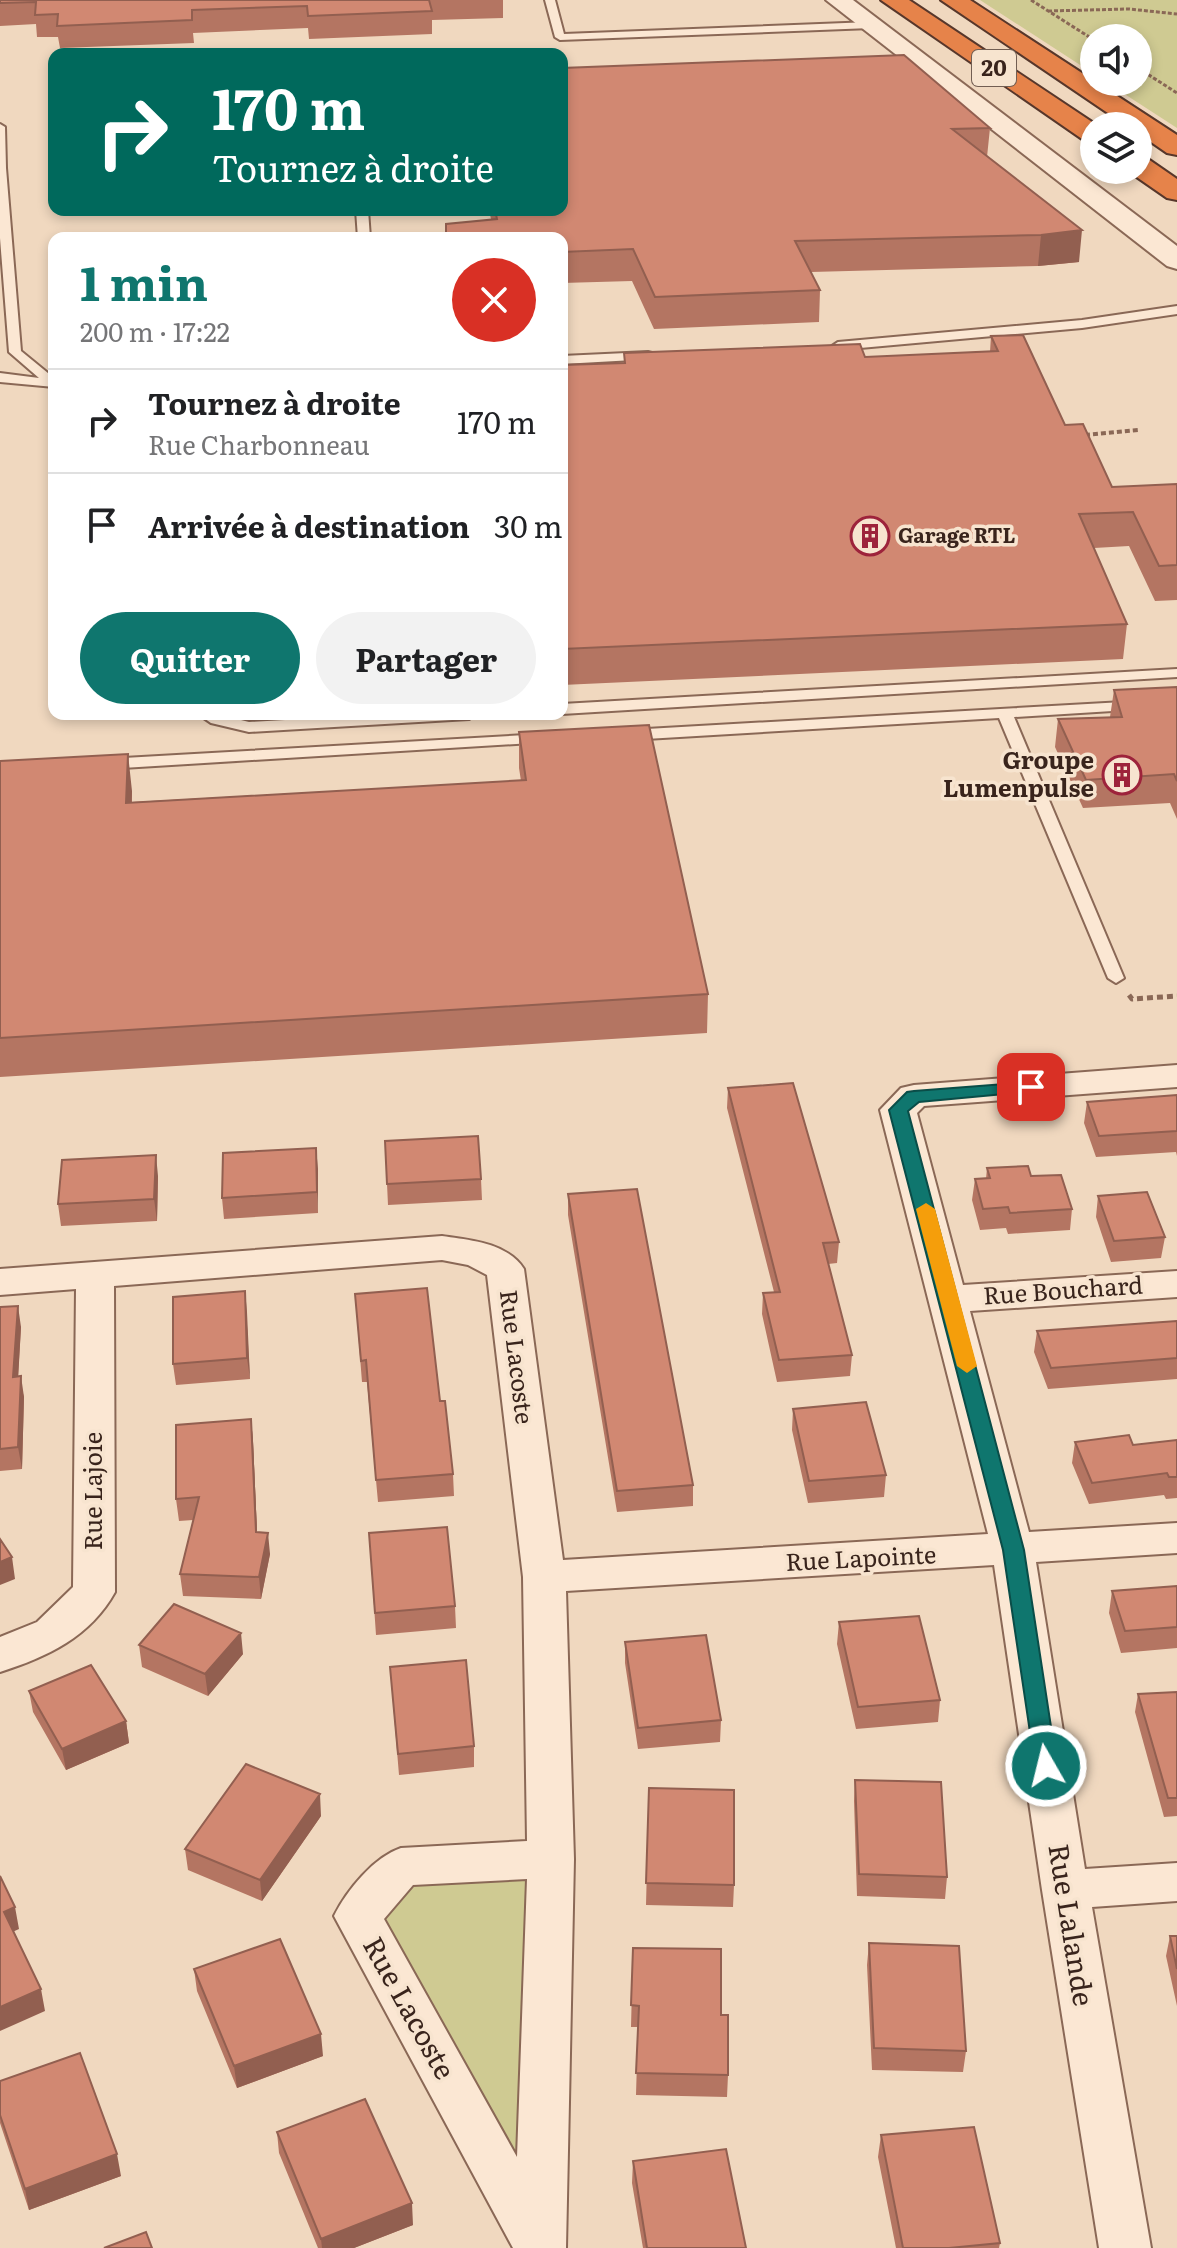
<!DOCTYPE html>
<html lang="fr">
<head>
<meta charset="utf-8">
<style>
	body { margin:0; font-family:Literata,serif; background:#f2f2f2; color:#202124; height:100vh; display:flex; flex-direction:column; font-size:30px; white-space:nowrap }
	* { box-sizing:border-box; margin:0 }
	p { font-size:26px; color:#757577 }
	.icon { flex:none; width:44px; height:44px; fill:none; stroke:currentColor; stroke-width:2; stroke-linecap:round; stroke-linejoin:round }
	.map { position:relative; flex:1; overflow:hidden }
	.panel { position:absolute; left:48px; top:232px; width:520px; height:488px; display:flex; flex-direction:column; background:#fff; border-radius:16px; box-shadow:0 4px 12px #0003 }
	.panel>* { flex:none }
	.guide { position:absolute; left:48px; top:48px; width:520px; height:168px; border-radius:16px; box-shadow:0 4px 12px #0003; background:#00695c; color:#fff; overflow:hidden }
	.controls { position:absolute; left:1080px; top:24px; display:grid; gap:16px }
	.controls a { display:grid; place-items:center; width:72px; height:72px; border-radius:50%; background:#fff; box-shadow:0 4px 12px #0003; font-size:40px }
	.pin { position:absolute; display:grid; place-items:center; width:68px; height:68px; color:#fff; margin:-34px; border-radius:16px; box-shadow:0 4px 12px #0006 }
	.me { position:absolute; width:88px; margin:-44px; rotate:352deg; stroke-linejoin:round; filter:drop-shadow(0 0 6px #0008) }
	.turn { display:flex; align-items:center; gap:28px; height:168px; padding:0 32px; font-size:36px }
	.turn .icon { width:104px; height:104px; stroke-width:2.5 }
	.turn b { display:block; font-size:56px; line-height:68px }
	.round { display:grid; place-items:center; flex:none; width:84px; height:84px; border-radius:42px; background:#f2f2f2 }
	.overview { display:flex; align-items:center; justify-content:space-between; height:136px; padding:0 32px }
	h1 { font-size:48px; font-weight:700; line-height:60px; color:#0f766e }
	.action { display:flex; gap:16px; margin-top:auto; padding:16px 32px }
	.action a { flex:1; height:92px; border-radius:48px; background:#0f766e; color:#fff; font-size:32px; font-weight:700; line-height:92px; text-align:center }
	.action a+a { background:#f2f2f2; color:#202124 }
	ul { padding:0; list-style:none }
	li { display:flex; align-items:center; gap:24px; height:104px; padding:0 32px; border-top:2px solid #e0e0e0 }
	li div { flex:1 }
	li b { display:block; font-size:30px }
	li em { font-style:normal }
	.map>svg:first-child { display:block }
</style>
</head>
<body>
<div class="map">
<svg width="1177" height="2248" viewBox="0 0 1177 2248">
	<rect width="100%" height="100%" fill="#f0d8bf"/>
	<path fill="#cfca92" d="M 980,0 L 1177,0 L 1177,128 L 1106,82 L 1138,82 L 1138,38 L 1094,38 L 1094,74 Z
		M 551,1859 L 540,2247 L 358,1916 L 401,1867 Z"/>
	<g fill="none" stroke-linecap="round" stroke-linejoin="round">
		<defs>
			<path id="service" d="M 545,0 L 555,0 L 564,34 L 871,22 L 876,25 L 871,28 L 560,40 L 555,37 Z
				M 0,124 L 5,127 L 6,168 L 21,351 L 54,378 L 54,387 L 0,382 L 0,373 L 39,378 L 9,352 L 0,238 Z
				M 356,210 L 368,210 L 370,238 L 358,238 Z
				M 1177,306 L 1177,314 L 1082,328 L 838,350 L 832,346 L 838,342 L 1082,320 Z
				M 648,352 L 652,353 L 652,359 L 562,364 L 562,356 Z
				M 1177,669 L 1177,677 L 562,714 L 562,704 Z
				M 1177,699 L 1177,707 L 1014,717 L 1124,978 L 1116,983 L 1108,978 L 999,718 L 629,740 L 621,735 L 629,730 Z
				M 198,714 L 217,714 L 249,722 L 392,714 L 477,714 L 469,719 L 249,732 L 211,723 Z
				M 543,734 L 548,736 L 548,742 L 106,769 L 98,764 L 106,759 Z"/>
			<path id="minor" d="M 1177,1065 L 1177,1087 L 924,1106 L 917,1113 L 963,1285 L 1177,1271 L 1177,1297 L 970,1311 L 1029,1532 L 1177,1523 L 1177,1553 L 1036,1562 L 1085,1869 L 1177,1863 L 1177,1901 L 1092,1907 L 1151,2248 L 1099,2248 L 1042,1890 L 994,1565 L 566,1591 L 574,1859 L 566,2248 L 513,2248 L 334,1916 C 347,1890 374,1857 401,1848 L 527,1841 L 523,1577 L 487,1275 L 468,1265 L 442,1260 L 114,1286 L 115,1592 C 90,1637 47,1657 0,1672 L 0,1637 L 37,1622 L 73,1587 L 76,1289 L 0,1295 L 0,1269 L 442,1236 C 470,1240 508,1243 524,1269 L 563,1560 L 988,1534 L 880,1110 L 901,1088 L 914,1085 ZM 527,1879 L 517,2157 L 384,1919 L 413,1885 Z"/>
			<path id="tertiary" d="M 826,0 L 853,0 L 1177,246 L 1177,269 L 1167,266 Z"/>
			<path id="motorway" d="M 881,0 L 909,0 L 1098,126 L 1094,126 L 1094,143 L 1085,141 Z
				M 941,0 L 970,0 L 1177,135 L 1177,155 L 1167,153 L 1138,133 L 1138,126 L 1127,126 Z
				M 1138,157 L 1148,159 L 1177,179 L 1177,200 L 1167,198 L 1128,171 L 1138,170 Z"/>
		</defs>
		<use href="#service" stroke="#8a6856" stroke-width="4"/>
		<use href="#minor" stroke="#8a6856" stroke-width="4"/>
		<use href="#tertiary" stroke="#8a6856" stroke-width="4"/>
		<use href="#motorway" stroke="#57372b" stroke-width="4"/>
		<path stroke="#8a6856" stroke-width="3" stroke-dasharray="4 2" stroke-linecap="butt" d="M 1031,0 L 1094,40
			M 1048,11 L 1129,9 L 1177,14
			M 1138,68 L 1177,93"/>
		<path stroke="#8a6856" stroke-width="4" stroke-dasharray="5 3" stroke-linecap="butt" d="M 1085,435 L 1139,430"/>
		<path stroke="#8a6856" stroke-width="5" stroke-dasharray="6 4" stroke-linecap="butt" d="M 1129,995 L 1132,999 L 1177,996"/>
		<use href="#service" fill="#fbe7d3" fill-rule="evenodd"/>
		<use href="#minor" fill="#fbe7d3" fill-rule="evenodd"/>
		<use href="#tertiary" fill="#fbe7d3" fill-rule="evenodd"/>
		<use href="#motorway" fill="#e6834a" fill-rule="evenodd"/>
	</g>
	<path fill="#b47562" d="M 0,0 L 503,0 L 503,18 L 432,20 L 432,34 L 309,39 L 308,28 L 193,33 L 194,43 L 60,48 L 58,37 L 37,37 L 36,24 L 0,26 Z
		M 562,68 L 990,128 L 987,157 L 1079,262 L 1038,266 L 811,272 L 820,290 L 819,322 L 654,329 L 632,281 L 562,283 L 562,238 L 491,219 L 489,210 L 562,210 Z
		M 991,336 L 1065,425 L 1112,487 L 1177,484 L 1177,600 L 1155,601 L 1129,546 L 1094,548 L 1127,624 L 1123,659 L 562,685 L 562,365 L 624,363 L 624,353 L 865,357 L 990,352 Z
		M 1177,687 L 1177,819 L 1170,803 L 1083,808 L 1055,747 L 1058,719 L 1110,717 L 1114,690 Z
		M 519,732 L 708,994 L 707,1033 L 0,1077 L 0,761 L 132,791 L 132,802 L 521,781 L 519,768 Z
		M 728,1088 L 839,1242 L 837,1263 L 828,1264 L 852,1355 L 850,1376 L 777,1382 L 762,1314 L 763,1293 L 774,1292 L 727,1108 Z
		M 1177,1095 L 1177,1156 L 1176,1152 L 1096,1157 L 1084,1123 L 1087,1102 Z
		M 385,1141 L 481,1179 L 482,1200 L 388,1205 Z
		M 316,1148 L 318,1213 L 224,1219 L 222,1198 Z
		M 987,1168 L 1031,1176 L 1072,1209 L 1070,1230 L 1008,1234 L 1006,1228 L 980,1230 L 972,1200 L 975,1179 L 986,1179 Z
		M 158,1176 L 157,1221 L 61,1226 L 58,1204 Z
		M 568,1194 L 693,1485 L 693,1506 L 617,1512 L 568,1215 Z
		M 1098,1196 L 1165,1237 L 1161,1258 L 1111,1262 L 1096,1217 Z
		M 245,1291 L 250,1379 L 176,1385 L 173,1364 Z
		M 355,1294 L 440,1401 L 453,1474 L 454,1496 L 378,1502 L 367,1382 L 362,1382 Z
		M 0,1307 L 21,1327 L 18,1376 L 24,1397 L 22,1469 L 0,1471 Z
		M 1177,1321 L 1177,1379 L 1048,1389 L 1034,1352 L 1037,1331 Z
		M 793,1409 L 886,1475 L 884,1497 L 808,1503 L 792,1430 Z
		M 251,1419 L 253,1441 L 257,1532 L 270,1554 L 261,1599 L 183,1596 L 180,1574 L 193,1520 L 179,1521 L 176,1499 Z
		M 1177,1440 L 1177,1498 L 1166,1499 L 1164,1495 L 1089,1504 L 1072,1463 L 1075,1442 L 1133,1445 Z
		M 369,1533 L 455,1606 L 456,1628 L 376,1635 Z
		M 1177,1586 L 1177,1648 L 1121,1653 L 1109,1613 L 1112,1591 Z
		M 839,1622 L 940,1700 L 938,1722 L 856,1729 L 837,1644 Z
		M 625,1642 L 721,1720 L 720,1742 L 638,1749 L 625,1663 Z
		M 139,1645 L 243,1654 L 208,1696 L 142,1667 Z
		M 390,1667 L 474,1746 L 474,1767 L 399,1775 Z
		M 29,1691 L 126,1721 L 129,1743 L 66,1770 L 33,1712 Z
		M 1177,1692 L 1177,1816 L 1164,1817 L 1135,1712 L 1138,1694 Z
		M 855,1780 L 947,1877 L 945,1899 L 857,1896 L 854,1801 Z
		M 649,1788 L 734,1885 L 733,1907 L 646,1905 Z
		M 321,1816 L 262,1901 L 188,1870 L 185,1849 Z
		M 1170,1936 L 1177,1936 L 1177,2006 L 1166,1956 Z
		M 869,1943 L 966,2051 L 963,2072 L 872,2070 L 867,1965 Z
		M 633,1948 L 721,2015 L 728,2075 L 727,2097 L 636,2095 L 638,2027 L 631,2027 Z
		M 194,1969 L 323,2056 L 237,2088 L 197,1991 Z
		M 0,2081 L 121,2176 L 29,2210 L 0,2123 Z
		M 277,2132 L 413,2225 L 354,2248 L 318,2248 L 279,2153 Z
		M 881,2135 L 1000,2243 L 999,2248 L 896,2248 L 878,2157 Z
		M 633,2161 L 746,2248 L 643,2248 L 632,2183 Z"/>
	<path fill="#925f50" d="M 1082,230 L 1079,262 L 1038,266 L 1041,235 Z
		M 128,754 L 132,791 L 130,840 L 126,803 Z
		M 316,1148 L 318,1169 L 318,1213 L 317,1192 Z
		M 156,1155 L 158,1176 L 157,1221 L 154,1199 Z
		M 245,1291 L 247,1312 L 250,1379 L 247,1358 Z
		M 18,1306 L 21,1327 L 17,1398 L 13,1377 Z
		M 21,1376 L 24,1397 L 22,1469 L 18,1447 Z
		M 251,1419 L 253,1441 L 258,1554 L 256,1532 Z
		M 268,1533 L 270,1554 L 261,1599 L 259,1577 Z
		M 12,1557 L 15,1579 L 0,1585 L 0,1562 Z
		M 241,1633 L 243,1654 L 208,1696 L 205,1674 Z
		M 126,1721 L 129,1743 L 66,1770 L 62,1749 Z
		M 320,1794 L 321,1816 L 262,1901 L 260,1880 Z
		M 15,1907 L 19,1929 L 8,1934 L 4,1912 Z
		M 41,1989 L 45,2011 L 0,2031 L 0,2007 Z
		M 321,2034 L 323,2056 L 237,2088 L 234,2066 Z
		M 117,2154 L 121,2176 L 29,2210 L 25,2189 Z
		M 412,2203 L 413,2225 L 354,2248 L 322,2248 L 321,2239 Z"/>
	<path fill="#d18872" stroke="#925f50" stroke-width="2" d="M 0,0 L 429,0 L 432,11 L 308,16 L 307,6 L 192,10 L 192,20 L 57,26 L 58,14 L 35,15 L 36,2 L 0,3 Z
		M 904,55 L 990,128 L 952,129 L 1082,230 L 1041,235 L 795,241 L 820,290 L 655,297 L 633,249 L 562,252 L 562,238 L 446,238 L 446,224 L 497,219 L 495,210 L 562,210 L 562,68 Z
		M 1023,335 L 1065,425 L 1083,424 L 1112,487 L 1177,484 L 1177,565 L 1159,566 L 1133,512 L 1079,514 L 1127,624 L 562,649 L 562,365 L 625,363 L 624,353 L 860,344 L 865,357 L 998,351 L 991,336 Z
		M 1177,687 L 1177,781 L 1174,774 L 1086,780 L 1058,719 L 1122,717 L 1114,690 Z
		M 649,725 L 708,994 L 0,1038 L 0,761 L 128,754 L 126,803 L 526,780 L 519,732 Z
		M 793,1083 L 839,1242 L 823,1243 L 852,1355 L 779,1360 L 763,1293 L 780,1292 L 728,1088 Z
		M 1177,1095 L 1177,1131 L 1099,1136 L 1087,1102 Z
		M 478,1136 L 481,1179 L 387,1184 L 385,1141 Z
		M 316,1148 L 317,1192 L 222,1198 L 223,1153 Z
		M 156,1155 L 154,1199 L 58,1204 L 62,1160 Z
		M 1028,1166 L 1031,1176 L 1061,1175 L 1072,1209 L 1010,1213 L 1008,1207 L 983,1209 L 975,1179 L 990,1178 L 987,1168 Z
		M 637,1189 L 693,1485 L 617,1491 L 568,1194 Z
		M 1147,1192 L 1165,1237 L 1114,1241 L 1098,1196 Z
		M 427,1288 L 440,1401 L 445,1401 L 453,1474 L 376,1480 L 366,1360 L 361,1361 L 355,1294 Z
		M 245,1291 L 247,1358 L 173,1364 L 173,1297 Z
		M 18,1306 L 13,1377 L 21,1376 L 18,1447 L 0,1449 L 0,1307 Z
		M 1177,1321 L 1177,1358 L 1051,1368 L 1037,1331 Z
		M 866,1402 L 886,1475 L 809,1481 L 793,1409 Z
		M 251,1419 L 256,1532 L 268,1533 L 259,1577 L 180,1574 L 199,1497 L 176,1499 L 176,1425 Z
		M 1129,1435 L 1133,1445 L 1177,1440 L 1177,1477 L 1169,1477 L 1167,1473 L 1092,1483 L 1075,1442 Z
		M 447,1527 L 455,1606 L 375,1613 L 369,1533 Z
		M 0,1539 L 12,1557 L 0,1562 Z
		M 1177,1586 L 1177,1627 L 1125,1631 L 1112,1591 Z
		M 174,1604 L 241,1633 L 205,1674 L 139,1645 Z
		M 919,1616 L 940,1700 L 858,1707 L 839,1622 Z
		M 706,1635 L 721,1720 L 638,1728 L 625,1642 Z
		M 466,1660 L 474,1746 L 398,1754 L 390,1667 Z
		M 91,1665 L 126,1721 L 62,1749 L 29,1691 Z
		M 1177,1692 L 1177,1798 L 1168,1798 L 1138,1694 Z
		M 246,1764 L 320,1794 L 260,1880 L 185,1849 Z
		M 855,1780 L 941,1782 L 947,1877 L 859,1874 Z
		M 649,1788 L 734,1790 L 734,1885 L 646,1883 Z
		M 0,1876 L 15,1907 L 4,1912 L 41,1989 L 0,2007 Z
		M 1170,1936 L 1177,1936 L 1177,1969 Z
		M 280,1939 L 321,2034 L 234,2066 L 194,1969 Z
		M 869,1943 L 959,1946 L 966,2051 L 874,2048 Z
		M 633,1948 L 721,1949 L 721,2015 L 728,2015 L 728,2075 L 636,2073 L 639,2006 L 631,2005 Z
		M 80,2053 L 117,2154 L 25,2189 L 0,2115 L 0,2081 Z
		M 365,2099 L 412,2203 L 321,2239 L 277,2132 Z
		M 974,2127 L 1000,2243 L 949,2248 L 903,2248 L 881,2135 Z
		M 726,2149 L 746,2248 L 647,2248 L 633,2161 Z
		M 146,2232 L 152,2248 L 104,2248 Z"/>
	<path fill="#0f766e" stroke="#0a4d48" stroke-width="2" d="M 1031,1082 L 1037,1083 L 1040,1087 L 1037,1091 L 919,1102 L 908,1111 L 1024,1550 L 1057,1766 L 1054,1773 L 1046,1775 L 1038,1773 L 1035,1766 L 1003,1550 L 889,1110 L 907,1092 L 914,1091 Z"/>
	<path fill="#f59e0b" d="M 926,1203 L 935,1209 L 977,1366 L 967,1373 L 957,1366 L 916,1209 Z"/>
	<defs>
		<symbol id="building-ring" viewBox="-11 -11 22 22"><circle r="9.5" fill="#f7e4cf" stroke="#9d233b" stroke-width="1.5"/><path d="M-4-6H4V6H1V3H-1V6H-4ZM-2.5-4.3h1.7v1.8h-1.7ZM.8-4.3h1.7v1.8H.8ZM-2.5-1h1.7V.8h-1.7ZM.8-1h1.7V.8H.8Z" fill="#9d233b"/></symbol>
	</defs>
	<g fill-rule="evenodd">
		<use href="#building-ring" x="848" y="514" width="44" height="44"/>
		<use href="#building-ring" x="1100" y="753" width="44" height="44"/>
	</g>
	<g text-anchor="middle" stroke-width="7" stroke-linejoin="round" paint-order="stroke">
		<g font-size="20" font-weight="bold" fill="#39241c" stroke="#f7e4cf" text-anchor="start">
			<text x="898" y="543">Garage RTL</text>
		</g>
		<rect fill="#f7e4cf" stroke="#725e52" stroke-width="2" x="972" y="50" width="44" height="36" rx="6"/>
		<g font-size="22" font-weight="bold" fill="#39241c">
			<text x="994" y="76">20</text>
		</g>
		<g font-size="24" font-weight="bold" fill="#39241c" stroke="#f7e4cf" text-anchor="end">
			<text x="1094" y="769">Groupe<tspan x="1094" dy="28">Lumenpulse</tspan></text>
		</g>
		<g font-size="24" fill="#39241c" stroke="#f7e4cf">
			<text transform="translate(1063 1291) rotate(-4)" y="8">Rue Bouchard</text>
			<text transform="translate(516 1357) rotate(83)" y="8">Rue Lacoste</text>
			<text transform="translate(94 1491) rotate(-90)" y="8">Rue Lajoie</text>
			<text transform="translate(861 1559) rotate(-3)" y="8">Rue Lapointe</text>
		</g>
		<g font-size="28" fill="#39241c" stroke="#f7e4cf">
			<text transform="translate(1071 1925) rotate(81)" y="10">Rue Lalande</text>
			<text transform="translate(409 2008) rotate(61)" y="10">Rue Lacoste</text>
		</g>
	</g>
</svg>
<div class="controls">
<a><svg class="icon" aria-label="sound" viewBox="0 0 24 24"><path d="M4 9h4l5-4v14l-5-4H4zM17 9q2 3 0 6"/></svg></a>
<a><svg class="icon" aria-label="layers" viewBox="0 0 24 24"><path d="M12 4l9 5-9 5-9-5zM3 14l9 5 9-5"/></svg></a>
</div>
<div class="pin" style="left:1031px;top:1087px;background:#d93025"><svg class="icon" aria-label="arrive" viewBox="0 0 24 24"><path d="M6 21V4h12l-3 4 3 4H6"/></svg></div>
<svg class="me" style="left:1046px;top:1766px" viewBox="-20 -20 40 40"><circle r="17" fill="#0f766e" stroke="#fff" stroke-width="3"/><path d="M0-11L8 9 0 5-8 9z" fill="#fff"/></svg>
<div class="guide">
<div class="turn"><svg class="icon" aria-label="right" viewBox="0 0 24 24"><path d="M7 20v-9h11M14 6l5 5-5 5"/></svg><div><b>170 m</b>Tournez à droite</div></div>
</div>
<section class="panel">
<div class="overview"><div><h1>1 min</h1><p>200 m · 17:22</p></div><a class="round" style="background:#d93025;color:#fff"><svg class="icon" aria-label="close" viewBox="0 0 24 24"><path d="M6 6l12 12M18 6L6 18"/></svg></a></div>
<ul>
<li><svg class="icon" aria-label="right" viewBox="0 0 24 24"><path d="M7 20v-9h11M14 6l5 5-5 5"/></svg><div><b>Tournez à droite</b><p>Rue Charbonneau</p></div><em>170 m</em></li>
<li><svg class="icon" aria-label="arrive" viewBox="0 0 24 24"><path d="M6 21V4h12l-3 4 3 4H6"/></svg><div><b>Arrivée à destination</b></div><em>30 m</em></li>
</ul>
<div class="action"><a>Quitter</a><a>Partager</a></div>
</section>
</div>
</body>
</html>
